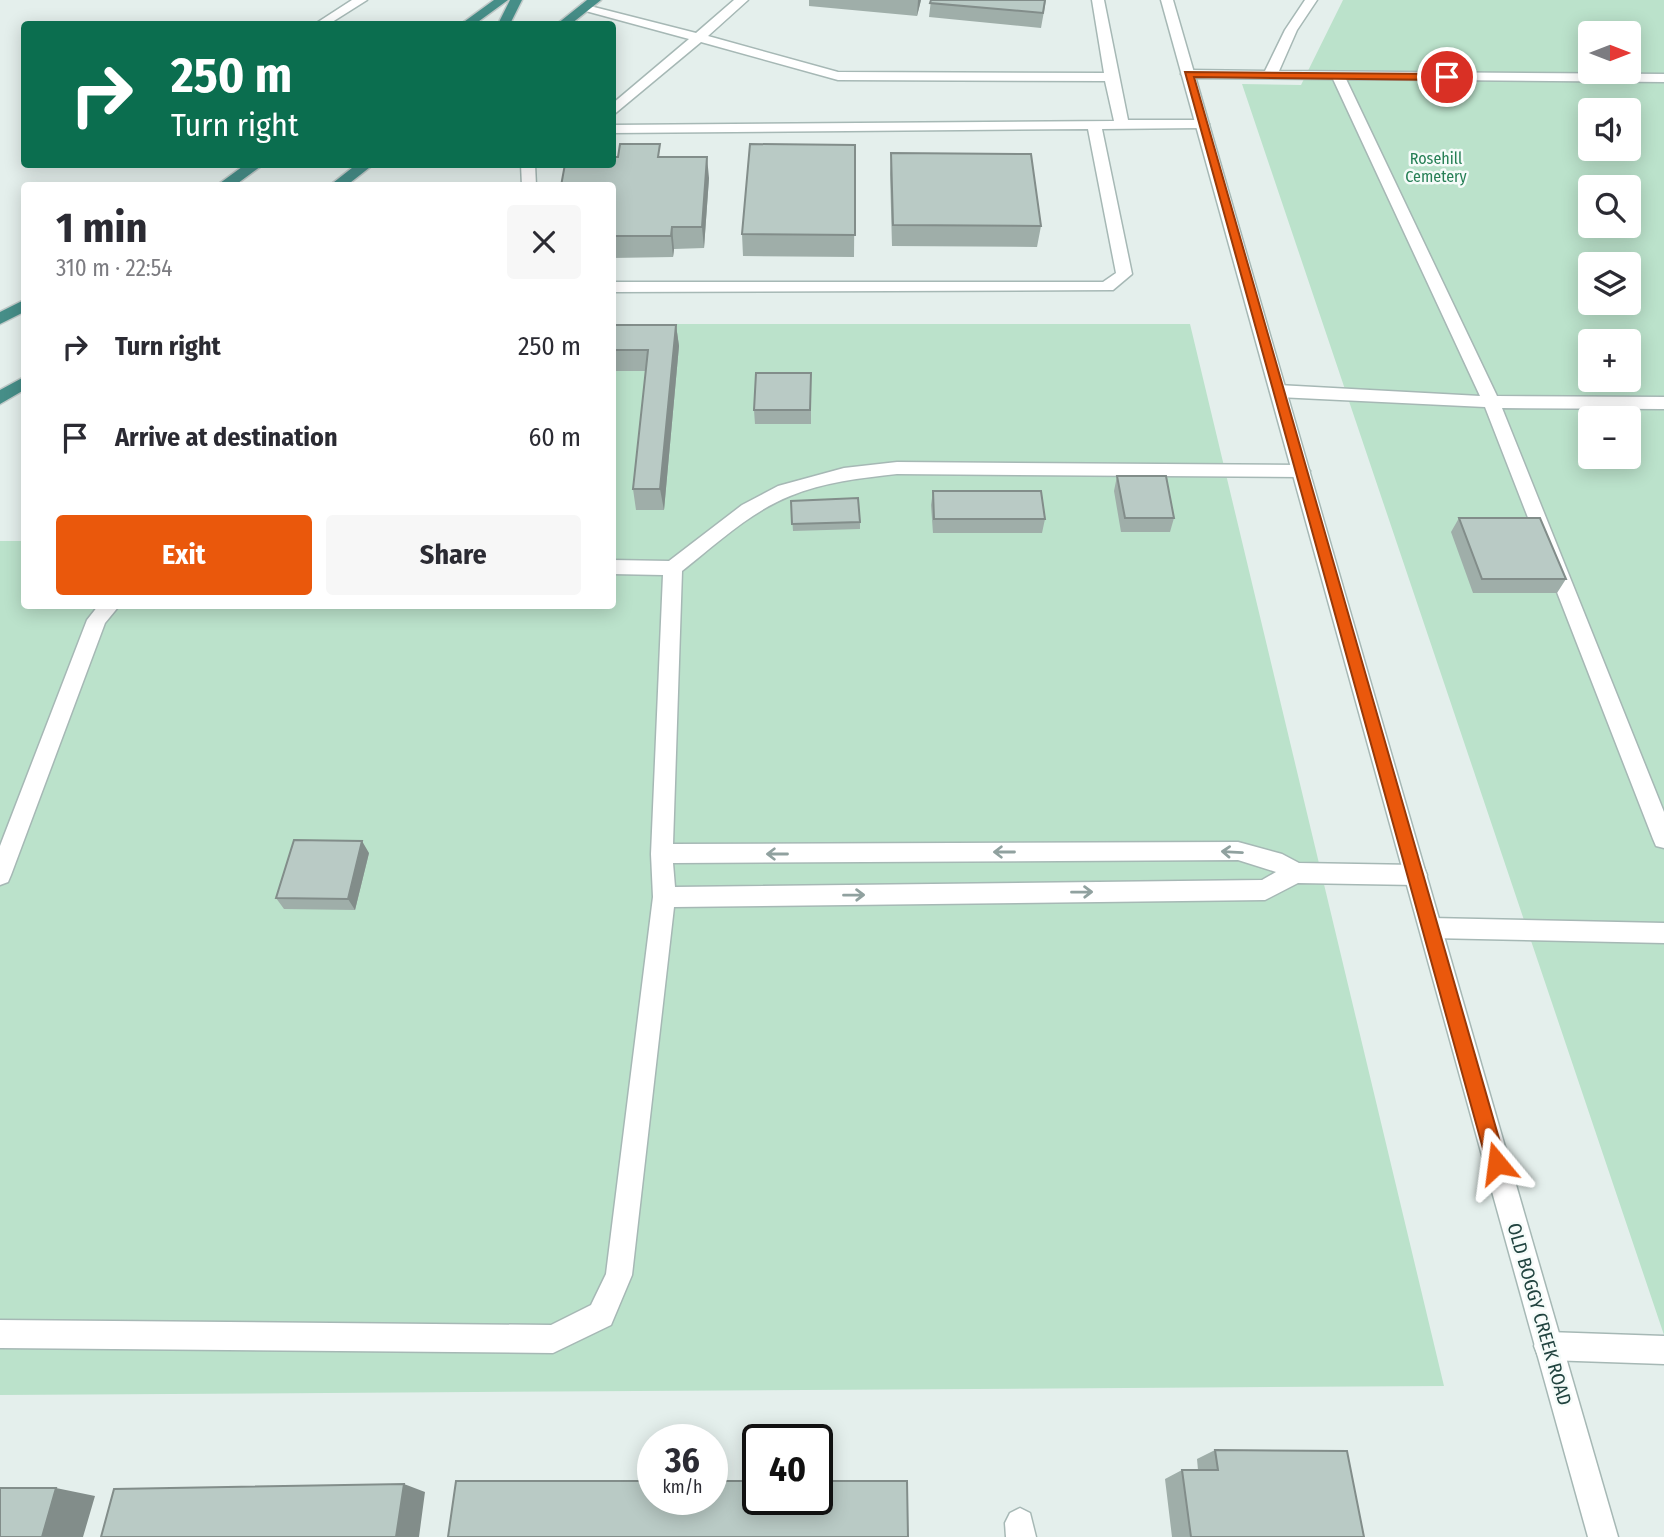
<!DOCTYPE html>
<html lang="en">
<head>
<meta charset="utf-8">
<style>
	body { margin:0; font-family:"Fira Sans Condensed",sans-serif; background:#f7f7f7; color:#2b2b33; height:100vh; display:flex; flex-direction:column; font-size:26px; white-space:nowrap }
	* { box-sizing:border-box; margin:0 }
	p { font-size:23px; color:#7c7c81 }
	.icon { flex:none; width:38px; height:38px; fill:none; stroke:currentColor; stroke-width:2; stroke-linecap:round; stroke-linejoin:round }
	.map { position:relative; flex:1; overflow:hidden }
	.panel { position:absolute; left:21px; top:182px; width:595px; height:427px; display:flex; flex-direction:column; background:#fff; border-radius:7px; box-shadow:0 4px 18px #0003 }
	.panel>* { flex:none }
	.banner { position:absolute; left:21px; top:21px; width:595px; height:147px; border-radius:7px; box-shadow:0 4px 18px #0003; background:#0b6e4f; color:#fff; overflow:hidden }
	.needle { width:46px; rotate:90deg }
	.tools { position:absolute; left:1578px; top:21px; display:grid; gap:14px }
	.tools a { display:grid; place-items:center; width:63px; height:63px; border-radius:7px; background:#fff; box-shadow:0 4px 18px #0003; font-size:35px }
	.speed { position:absolute; left:637px; top:1424px; display:flex; gap:14px; font-size:35px; font-weight:700; text-align:center }
	.speed>* { display:grid; place-content:center; width:91px; height:91px; border-radius:50%; background:#fff; box-shadow:0 4px 18px #0003; line-height:1 }
	.speed small { font-size:18px; font-weight:400 }
	.speed .limit { border:4px solid #111; border-radius:10px; background:#fff; color:#111 }
	.pin { position:absolute; display:grid; place-items:center; width:60px; height:60px; color:#fff; margin:-30px; border:4px solid #fff; border-radius:50%; box-shadow:0 2px 7px #0007 }
	.me { position:absolute; width:77px; margin:-38px; rotate:344deg; stroke-linejoin:round; filter:drop-shadow(0 0 5px #0008) }
	.turn { display:flex; align-items:center; gap:24px; height:147px; padding:0 35px; font-size:32px }
	.turn .icon { width:91px; height:91px; stroke-width:2.5 }
	.turn b { display:block; font-size:49px; line-height:60px }
	.round { display:grid; place-items:center; flex:none; width:74px; height:74px; border-radius:7px; background:#f7f7f7 }
	.headline { display:flex; align-items:center; justify-content:space-between; height:119px; padding:0 35px }
	h1 { font-size:42px; font-weight:700; line-height:52px }
	.action { display:flex; gap:14px; margin-top:auto; padding:14px 35px }
	.action a { flex:1; height:80px; border-radius:7px; background:#ea580c; color:#fff; font-size:28px; font-weight:700; line-height:80px; text-align:center }
	.action a+a { background:#f7f7f7; color:#2b2b33 }
	ul { padding:0; list-style:none }
	li { display:flex; align-items:center; gap:21px; height:91px; padding:0 35px }
	li div { flex:1 }
	li b { display:block; font-size:26px }
	li em { font-style:normal }
	.map>svg:first-child { display:block }
</style>
</head>
<body>
<div class="map">
<svg width="1664" height="1537" viewBox="0 0 1664 1537">
	<rect width="100%" height="100%" fill="#e4efec"/>
	<path fill="#bbe2cb" fill-rule="evenodd" d="M 1343,0 L 1664,0 L 1664,1335 L 1242,84 L 1301,85 ZM 1591,33 L 1629,33 L 1629,72 L 1591,72 ZM 1591,110 L 1629,110 L 1629,149 L 1591,149 ZM 1591,187 L 1629,187 L 1629,226 L 1591,226 ZM 1591,264 L 1629,264 L 1629,303 L 1591,303 ZM 1591,341 L 1629,341 L 1629,380 L 1591,380 ZM 1591,418 L 1629,418 L 1629,457 L 1591,457 Z
		M 613,324 L 1190,324 L 1444,1386 L 0,1395 L 0,541 L 24,541 L 24,606 L 612,606 Z"/>
	<g fill="none" stroke-linecap="round" stroke-linejoin="round">
		<defs>
			<path id="service" d="M 352,0 L 367,0 L 329,24 L 315,24 Z
				M 734,0 L 748,0 L 708,36 L 838,72 L 1104,73 L 1092,0 L 1104,0 L 1128,120 L 1202,120 L 1209,124 L 1202,128 L 1102,129 L 1132,274 L 1113,290 L 612,292 L 612,282 L 1103,282 L 1116,273 L 1088,129 L 612,133 L 612,125 L 1114,121 L 1105,81 L 838,80 L 701,42 L 612,116 L 612,104 L 689,39 L 582,10 L 582,4 L 696,33 Z
				M 1305,0 L 1317,0 L 1297,30 L 1279,71 L 1664,74 L 1664,82 L 1346,79 L 1497,396 L 1664,397 L 1664,409 L 1502,408 L 1664,812 L 1664,848 L 1656,846 L 1653,839 L 1485,407 L 1278,397 L 1270,391 L 1278,385 L 1480,396 L 1333,79 L 1188,78 L 1181,74 L 1188,70 L 1265,71 L 1285,30 Z
				M 521,164 L 535,164 L 536,186 L 522,186 Z
				M 897,462 L 1301,465 L 1310,471 L 1301,477 L 897,474 C 861,478 824,482 790,496 C 750,512 716,544 682,571 L 673,844 L 1238,842 L 1282,854 L 1299,863 L 1416,865 L 1424,868 L 1427,875 L 1424,882 L 1416,885 L 1298,883 L 1265,900 L 674,907 L 632,1275 L 611,1325 L 553,1353 L 0,1348 L 0,1320 L 551,1325 L 591,1305 L 606,1274 L 653,897 L 651,854 L 663,575 L 612,574 L 612,560 L 669,561 L 742,505 L 778,486 L 844,468 ZM 1238,860 L 1276,872 L 1262,880 L 675,887 L 673,863 Z
				M 98,606 L 119,606 L 105,623 L 11,875 L 8,882 L 0,885 L 0,846 L 87,620 Z
				M 1431,918 L 1664,923 L 1664,943 L 1431,938 L 1423,935 L 1420,928 L 1423,921 Z
				M 1548,1332 L 1664,1336 L 1664,1364 L 1548,1360 L 1538,1356 L 1534,1346 L 1538,1336 Z"/>
			<path id="minor" d="M 1020,1508 L 1030,1513 L 1036,1537 L 1006,1537 L 1005,1523 L 1010,1513 Z"/>
			<path id="tertiary" d="M 1161,0 L 1173,0 L 1618,1537 L 1588,1537 Z"/>
			<path id="trunk" d="M 494,0 L 508,0 L 475,24 L 461,24 Z
				M 510,0 L 522,0 L 510,24 L 498,24 Z
				M 587,0 L 601,0 L 571,24 L 557,24 Z
				M 246,164 L 264,164 L 234,186 L 216,186 Z
				M 357,164 L 374,164 L 346,186 L 329,186 Z
				M 24,300 L 24,312 L 0,324 L 0,312 Z
				M 24,377 L 24,390 L 0,404 L 0,390 Z"/>
		</defs>
		<use href="#service" stroke="#a6b8b5" stroke-width="3"/>
		<use href="#minor" stroke="#a6b8b5" stroke-width="3"/>
		<use href="#tertiary" stroke="#a6b8b5" stroke-width="3"/>
		<use href="#trunk" stroke="#c1cac9" stroke-width="3"/>
		<use href="#service" fill="#fff" fill-rule="evenodd"/>
		<use href="#minor" fill="#fff" fill-rule="evenodd"/>
		<use href="#tertiary" fill="#fff" fill-rule="evenodd"/>
		<use href="#trunk" fill="#468e88" fill-rule="evenodd"/>
	</g>
	<path fill="#9faea9" d="M 809,0 L 921,0 L 917,16 L 809,6 Z
		M 931,0 L 1046,0 L 1041,28 L 929,17 Z
		M 855,145 L 854,257 L 743,256 L 742,234 Z
		M 891,153 L 1041,226 L 1037,247 L 892,246 L 890,174 Z
		M 662,157 L 709,178 L 704,248 L 674,249 L 673,257 L 612,258 L 612,186 Z
		M 612,325 L 676,325 L 679,346 L 664,510 L 636,510 L 633,489 L 646,371 L 612,371 Z
		M 811,373 L 811,424 L 755,424 L 754,410 Z
		M 1117,476 L 1174,518 L 1170,532 L 1121,532 L 1114,491 Z
		M 933,491 L 1045,519 L 1042,533 L 933,533 L 931,505 Z
		M 791,501 L 860,522 L 860,529 L 793,531 Z
		M 1459,518 L 1566,579 L 1557,593 L 1473,593 L 1451,532 Z
		M 369,853 L 355,910 L 284,909 L 276,898 Z
		M 1215,1450 L 1364,1537 L 1172,1537 L 1165,1479 L 1182,1470 L 1198,1470 L 1197,1459 Z"/>
	<path fill="#828d8a" d="M 918,0 L 921,0 L 917,16 Z
		M 707,157 L 709,178 L 704,248 L 702,227 Z
		M 672,227 L 674,249 L 673,257 L 671,236 Z
		M 676,325 L 679,346 L 664,510 L 660,489 Z
		M 362,841 L 369,853 L 355,910 L 348,899 Z
		M 404,1484 L 425,1492 L 419,1537 L 396,1537 Z
		M 56,1488 L 95,1496 L 83,1537 L 42,1537 Z"/>
	<path fill="#b9cac5" stroke="#828d8a" stroke-width="2" d="M 931,0 L 1045,0 L 1043,13 L 930,3 Z
		M 620,144 L 660,144 L 658,157 L 707,157 L 702,227 L 672,227 L 671,236 L 612,236 L 612,186 L 561,186 L 565,164 L 612,164 L 612,157 L 618,157 Z
		M 750,144 L 855,145 L 855,235 L 742,234 Z
		M 891,153 L 1031,154 L 1041,226 L 893,225 Z
		M 612,325 L 676,325 L 660,489 L 633,489 L 648,350 L 612,350 Z
		M 756,373 L 811,373 L 810,410 L 754,410 Z
		M 1117,476 L 1166,476 L 1174,518 L 1125,518 Z
		M 933,491 L 1041,491 L 1045,519 L 934,519 Z
		M 858,498 L 860,522 L 792,524 L 791,501 Z
		M 1459,518 L 1540,518 L 1566,579 L 1482,579 Z
		M 294,840 L 362,841 L 348,899 L 276,898 Z
		M 1215,1450 L 1347,1451 L 1364,1537 L 1191,1537 L 1182,1470 L 1218,1470 Z
		M 456,1481 L 653,1481 L 653,1500 L 712,1500 L 712,1481 L 758,1481 L 758,1500 L 817,1500 L 817,1481 L 907,1481 L 908,1537 L 448,1537 Z
		M 404,1484 L 396,1537 L 101,1537 L 114,1489 Z
		M 0,1488 L 56,1488 L 42,1537 L 0,1537 Z"/>
	<defs><path id="oneway-shaft" d="M-6 0H5M1.5-3L5.5 0L1.5 3" fill="none" stroke-width="1.6" stroke-linecap="round" stroke-linejoin="round" transform="scale(1.75)"/></defs>
	<g stroke="#90a19f">
		<use href="#oneway-shaft" transform="translate(1004 852) rotate(180)"/>
		<use href="#oneway-shaft" transform="translate(1232 852) rotate(-177)"/>
		<use href="#oneway-shaft" transform="translate(777 854) rotate(180)"/>
		<use href="#oneway-shaft" transform="translate(1082 892) rotate(-1)"/>
		<use href="#oneway-shaft" transform="translate(854 895) rotate(-1)"/>
	</g>
	<path fill="#ea580c" stroke="#983908" stroke-width="2" d="M 1185,72 L 1447,74 L 1452,77 L 1447,80 L 1194,77 L 1506,1163 L 1504,1170 L 1497,1172 L 1490,1170 L 1487,1163 Z"/>
	<g text-anchor="middle" stroke-width="5" stroke-linejoin="round" paint-order="stroke">
		<g font-size="16" fill="#267f55" stroke="#f5fbf9">
			<text x="1436" y="164">Rosehill<tspan x="1436" dy="18">Cemetery</tspan></text>
		</g>
		<g font-size="19" fill="#21433f" stroke="#f5fbf9">
			<text transform="translate(1540 1314) rotate(74)" y="7">OLD BOGGY CREEK ROAD</text>
		</g>
	</g>
</svg>
<div class="tools">
<a><svg class="needle" viewBox="-14 -14 28 28"><path d="M0-13l5 13h-10z" fill="#e53935"/><path d="M0 13l5-13h-10z" fill="#7c7c81"/></svg></a>
<a><svg class="icon" aria-label="sound" viewBox="0 0 24 24"><path d="M4 9h4l5-4v14l-5-4H4zM17 9q2 3 0 6"/></svg></a>
<a><svg class="icon" aria-label="search" viewBox="0 0 24 24"><circle cx="10" cy="10" r="6"/><path d="M15 15l6 6"/></svg></a>
<a><svg class="icon" aria-label="layers" viewBox="0 0 24 24"><path d="M12 4l9 5-9 5-9-5zM3 14l9 5 9-5"/></svg></a>
<a>+</a>
<a>−</a>
</div>
<div class="speed"><div>36<small>km/h</small></div><div class="limit">40</div></div>
<div class="pin" style="left:1447px;top:77px;background:#d93025"><svg class="icon" aria-label="arrive" viewBox="0 0 24 24"><path d="M6 21V4h12l-3 4 3 4H6"/></svg></div>
<svg class="me" style="left:1497px;top:1163px" viewBox="-20 -20 40 40"><path d="M0-17L14 15 0 8-14 15z" fill="#ea580c" stroke="#fff" stroke-width="4"/></svg>
<div class="banner">
<div class="turn"><svg class="icon" aria-label="right" viewBox="0 0 24 24"><path d="M7 20v-9h11M14 6l5 5-5 5"/></svg><div><b>250 m</b>Turn right</div></div>
</div>
<section class="panel">
<div class="headline"><div><h1>1 min</h1><p>310 m · 22:54</p></div><a class="round"><svg class="icon" aria-label="close" viewBox="0 0 24 24"><path d="M6 6l12 12M18 6L6 18"/></svg></a></div>
<ul>
<li><svg class="icon" aria-label="right" viewBox="0 0 24 24"><path d="M7 20v-9h11M14 6l5 5-5 5"/></svg><div><b>Turn right</b></div><em>250 m</em></li>
<li><svg class="icon" aria-label="arrive" viewBox="0 0 24 24"><path d="M6 21V4h12l-3 4 3 4H6"/></svg><div><b>Arrive at destination</b></div><em>60 m</em></li>
</ul>
<div class="action"><a>Exit</a><a>Share</a></div>
</section>
</div>
</body>
</html>
